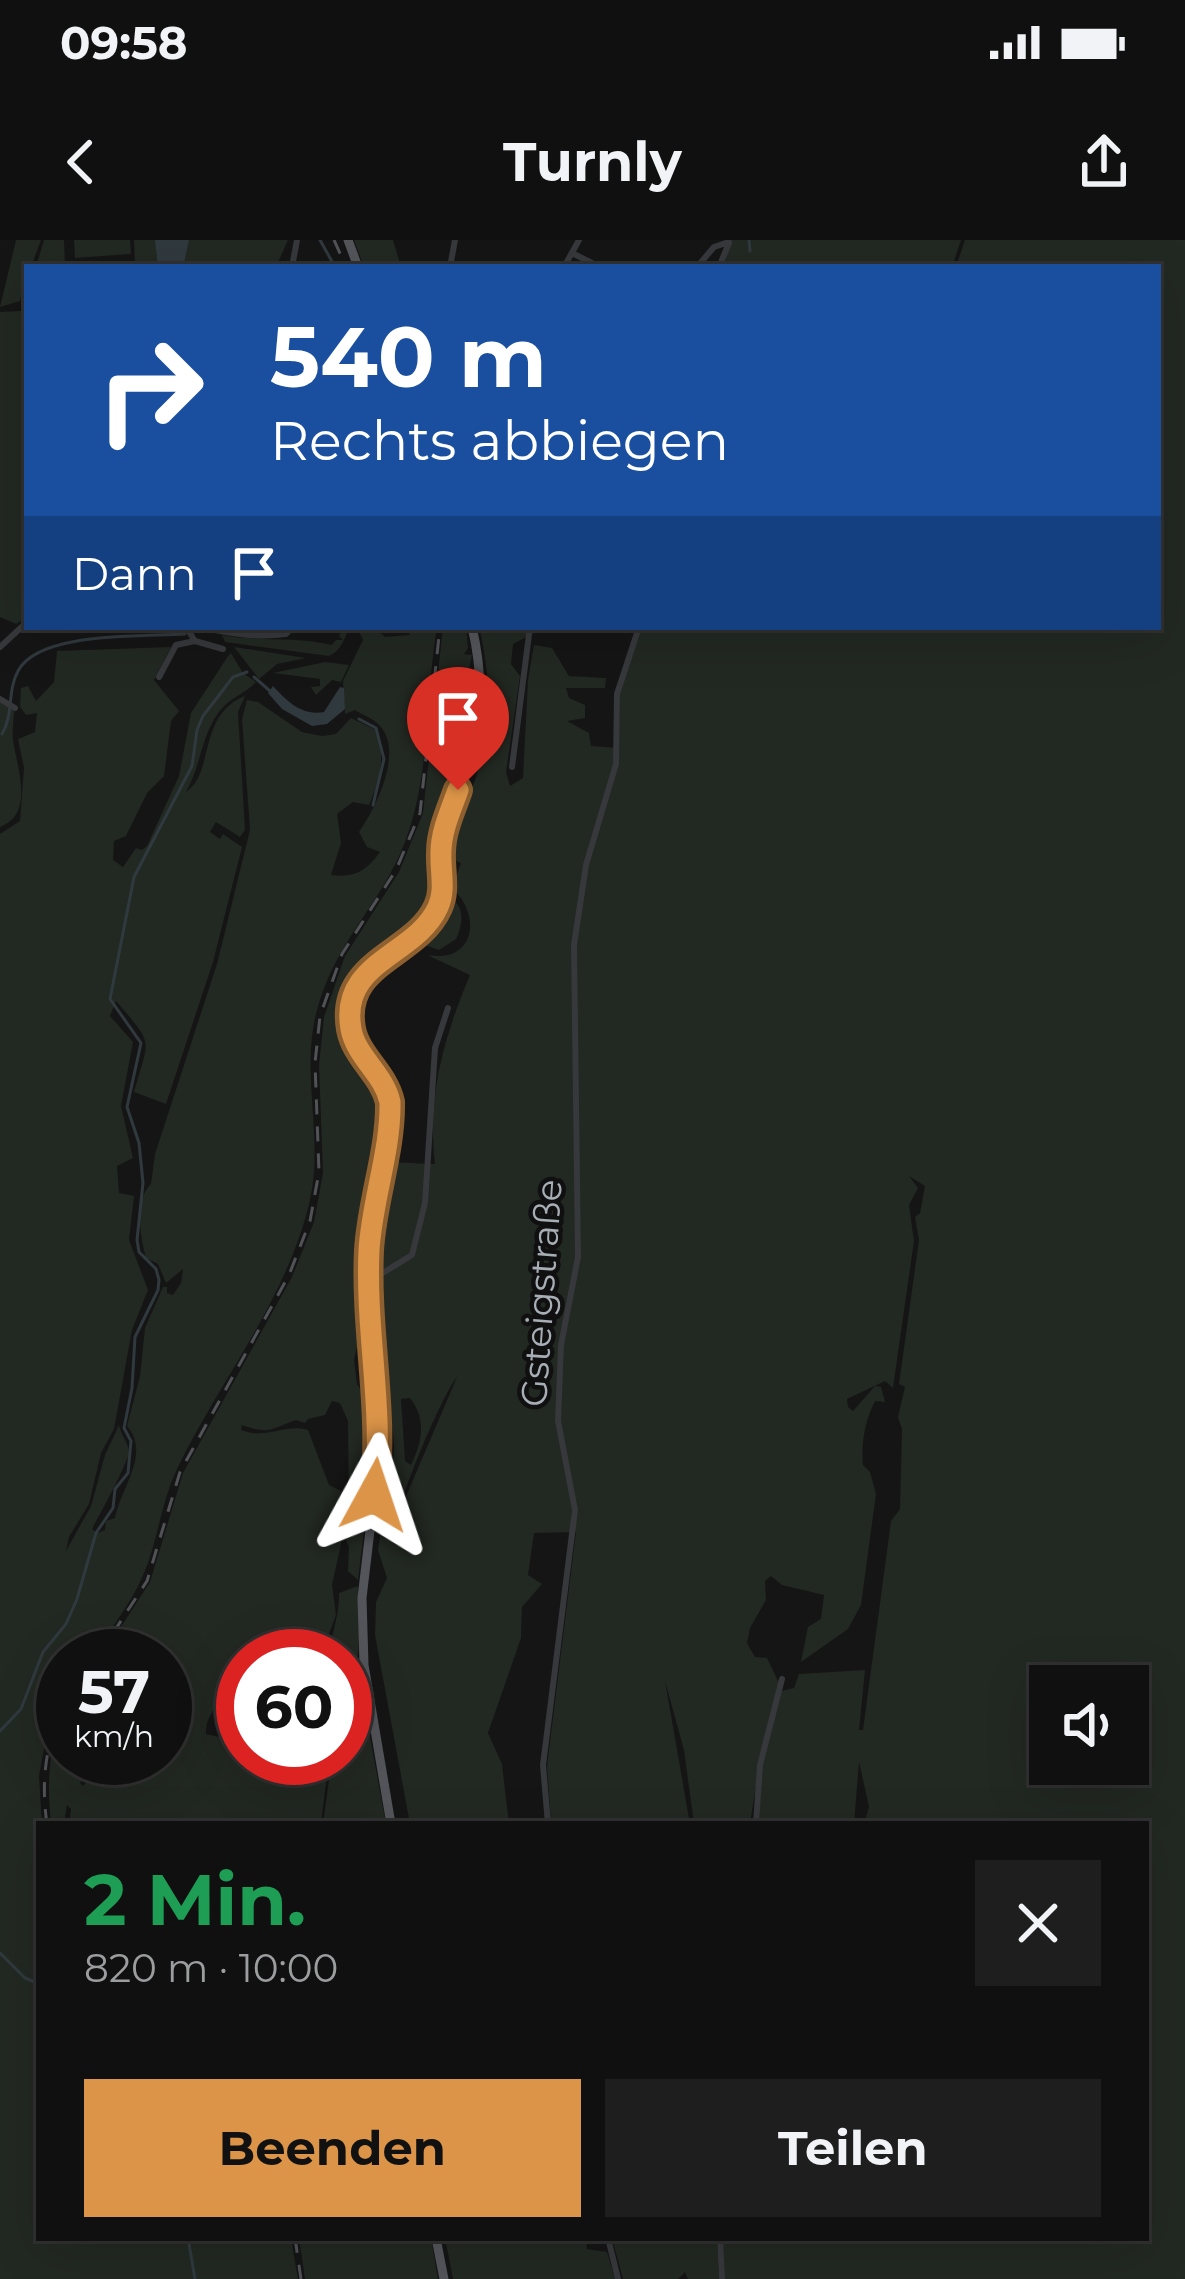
<!DOCTYPE html>
<html lang="de">
<head>
<meta charset="utf-8">
<style>
	body { margin:0; font-family:Montserrat,sans-serif; background:#1e1e1e; color:#f1f3f6; height:100vh; display:flex; flex-direction:column; font-size:45px; white-space:nowrap }
	* { box-sizing:border-box; margin:0 }
	p { font-size:39px; color:#9c9d9f }
	.icon { flex:none; width:66px; height:66px; fill:none; stroke:currentColor; stroke-width:2; stroke-linecap:round; stroke-linejoin:round }
	.map { position:relative; flex:1; overflow:hidden }
	.side { position:absolute; left:36px; top:1581px; width:1113px; height:420px; display:flex; flex-direction:column; background:#101010; border-radius:0px; box-shadow:0 12px 48px #0002,0 0 0 3px #303030 }
	.side>* { flex:none }
	.hud { position:absolute; left:24px; top:24px; width:1137px; height:366px; border-radius:0px; box-shadow:0 12px 48px #0002,0 0 0 3px #303030; background:#1a4fa0; color:#fff; overflow:hidden }
	.tools { position:absolute; left:1029px; top:1425px; display:grid; gap:24px }
	.tools a { display:grid; place-items:center; width:120px; height:120px; border-radius:0px; background:#101010; box-shadow:0 12px 48px #0002,0 0 0 3px #303030; font-size:60px }
	.speed { position:absolute; left:36px; top:1389px; display:flex; gap:24px; font-size:60px; font-weight:700; text-align:center }
	.speed>* { display:grid; place-content:center; width:156px; height:156px; border-radius:50%; background:#101010; box-shadow:0 12px 48px #0002,0 0 0 3px #303030; line-height:1 }
	.speed small { font-size:30px; font-weight:400 }
	.speed .limit { border:18px solid #d22; background:#fff; color:#111 }
	.pin { position:absolute; display:grid; place-items:center; width:102px; height:102px; color:#fff; margin:-123px -51px; border-radius:50% 50% 50% 0; rotate:-45deg; box-shadow:0 0 12px #0007 }
	.pin .icon { rotate:45deg }
	.me { position:absolute; width:132px; margin:-66px; rotate:5deg; stroke-linejoin:round; filter:drop-shadow(0 0 9px #0008) }
	.turn { display:flex; align-items:center; gap:42px; height:252px; padding:0 48px; font-size:54px }
	.turn .icon { width:156px; height:156px; stroke-width:2.5 }
	.turn b { display:block; font-size:84px; line-height:102px }
	.then { display:flex; align-items:center; height:114px; padding:0 48px; background:#0003; gap:24px; font-size:45px }
	.round { display:grid; place-items:center; flex:none; width:126px; height:126px; border-radius:0px; background:#1e1e1e }
	.summary { display:flex; align-items:center; justify-content:space-between; height:204px; padding:0 48px }
	h1 { font-size:72px; font-weight:700; line-height:90px; color:#1e9e55 }
	.cta { display:flex; gap:24px; margin-top:auto; padding:24px 48px }
	.cta a { flex:1; height:138px; border-radius:0px; background:#db9448; color:#111; font-size:48px; font-weight:700; line-height:138px; text-align:center }
	.cta a+a { background:#1e1e1e; color:#f1f3f6 }
	.status { display:flex; justify-content:space-between; align-items:center; height:84px; padding:0 60px; background:#101010; direction:ltr }
	.status svg { height:33px; fill:currentColor }
	header { display:flex; justify-content:space-between; align-items:center; height:156px; padding:0 48px; background:#101010; font-size:54px; font-weight:700 }
	.map>svg:first-child { display:block }
</style>
</head>
<body>
<div class="status"><b>09:58</b><svg viewBox="0 0 49 12"><path d="M0 12V9h3v3zM5 12V6h3v6zM10 12V3h3v9zM15 12V0h3v12zM26 1h20v11H26zM47 4h2v5h-2z"/></svg></div>
<header><svg class="icon" aria-label="back" viewBox="0 0 24 24"><path d="M15 5l-7 7 7 7"/></svg>Turnly<svg class="icon" aria-label="share" viewBox="0 0 24 24"><path d="M12 15V3M7 8l5-5 5 5M5 13v7h14v-7"/></svg></header>
<div class="map">
<svg width="1185" height="2039" viewBox="0 0 1185 2039">
	<rect width="100%" height="100%" fill="#151516"/>
	<path fill="#222822" fill-rule="evenodd" d="M 16,0 L 41,0 L 31,27 L 27,27 L 20,61 L 0,67 Z
		M 44,0 L 64,0 L 65,27 L 36,27 Z
		M 74,0 L 130,0 L 131,14 L 75,18 Z
		M 134,0 L 288,0 L 276,27 L 135,27 Z
		M 354,0 L 393,0 L 401,27 L 364,27 Z
		M 732,0 L 961,0 L 952,27 L 722,27 Z
		M 965,0 L 1185,0 L 1185,2039 L 724,2039 L 722,1998 L 1146,1998 L 1146,1584 L 858,1584 L 865,1581 L 869,1567 L 859,1522 L 854,1584 L 759,1584 L 762,1525 L 781,1451 L 794,1448 L 799,1434 L 865,1430 L 859,1490 L 863,1490 L 891,1281 L 900,1269 L 902,1189 L 898,1177 L 905,1147 L 899,1144 L 919,1000 L 915,977 L 920,973 L 925,946 L 909,936 L 918,948 L 909,965 L 914,1001 L 893,1148 L 885,1141 L 847,1159 L 848,1167 L 853,1171 L 875,1146 L 881,1147 L 885,1162 L 875,1161 C 865,1181 861,1203 863,1225 L 870,1232 L 876,1254 L 861,1365 L 848,1389 L 801,1422 L 808,1387 L 821,1379 L 824,1355 L 782,1345 L 771,1336 L 765,1341 L 766,1360 L 750,1388 L 747,1403 L 755,1417 L 767,1418 L 779,1443 C 765,1490 757,1538 750,1584 L 694,1584 L 684,1510 L 665,1441 L 690,1584 L 551,1584 L 547,1526 L 576,1292 L 534,1293 L 528,1335 L 542,1344 L 522,1367 L 521,1398 L 488,1493 L 502,1524 L 509,1584 L 410,1584 L 375,1395 L 376,1362 L 387,1338 L 378,1310 L 381,1291 L 394,1291 L 401,1268 L 457,1137 C 442,1155 399,1258 396,1283 L 385,1290 L 382,1287 C 385,1259 395,1232 394,1204 C 393,1182 385,1161 383,1139 C 376,1066 374,993 387,922 L 435,924 C 427,855 444,797 470,735 L 427,715 C 474,724 483,676 452,648 L 461,623 L 452,619 C 456,589 466,565 476,537 C 492,490 491,435 479,387 L 528,387 L 526,397 L 513,404 L 511,424 L 520,436 L 506,532 L 510,546 L 523,538 L 528,440 L 534,405 L 552,408 L 569,436 L 606,438 L 605,448 L 566,448 L 569,458 L 585,465 L 585,478 L 567,481 L 589,493 L 591,506 L 618,508 L 620,454 L 640,387 L 1158,387 L 1158,27 L 956,27 ZM 410,1158 C 427,1180 422,1202 411,1225 L 405,1221 L 401,1159 ZM 1050,1446 L 1128,1446 L 1128,1524 L 1050,1524 Z
		M 27,54 L 27,378 L 16,384 L 0,377 L 0,72 L 21,71 Z
		M 343,387 L 349,387 C 345,398 341,411 329,416 L 225,402 L 222,395 C 259,402 295,396 332,405 L 336,400 L 343,400 L 339,396 Z
		M 357,387 L 375,387 L 385,397 L 409,395 L 412,387 L 437,387 C 425,458 431,534 405,602 C 382,663 336,700 317,770 C 300,832 324,897 310,960 C 288,1057 221,1139 178,1227 C 163,1258 159,1291 148,1323 C 136,1357 113,1386 93,1416 L 63,1416 L 63,1456 L 49,1483 L 39,1536 L 42,1584 L 39,1584 L 39,1998 L 291,1998 L 298,2039 L 0,2039 L 0,594 L 20,581 L 24,528 L 18,499 L 35,492 L 37,473 L 26,475 L 20,467 L 21,448 L 28,446 L 36,461 L 54,442 L 57,411 L 171,407 L 154,440 L 179,471 L 171,481 L 164,536 L 147,553 L 126,596 L 114,601 L 113,620 L 123,627 L 136,608 L 142,610 L 147,606 L 179,536 L 191,473 L 228,416 L 231,413 L 243,433 L 256,442 C 245,454 229,458 219,472 C 201,496 201,526 186,552 C 215,533 197,475 245,456 L 238,472 L 245,590 L 240,597 L 216,582 L 210,592 L 220,599 L 223,594 L 242,607 L 213,722 L 166,864 L 134,852 C 150,796 154,806 116,761 L 110,776 L 133,802 L 121,866 L 133,918 L 117,926 L 119,953 L 134,956 L 129,1000 L 148,1050 L 132,1090 L 114,1189 L 101,1213 L 89,1264 L 69,1297 L 66,1311 L 91,1266 L 105,1215 L 119,1185 C 121,1196 128,1201 129,1212 C 129,1221 98,1278 92,1289 L 97,1293 L 105,1290 L 106,1281 L 115,1278 C 121,1247 151,1214 127,1186 L 140,1136 L 145,1088 L 163,1047 L 167,1047 L 167,1053 L 173,1055 L 181,1043 L 183,1029 L 166,1043 L 158,1024 L 146,1018 C 140,996 134,960 151,944 L 155,914 L 217,724 L 250,590 L 242,479 L 247,460 L 258,462 L 302,492 L 322,496 L 336,494 L 351,478 L 376,490 C 386,516 380,540 369,565 L 353,562 L 337,574 L 341,603 L 331,635 C 355,638 366,631 380,612 L 367,607 L 359,592 C 375,569 405,511 379,485 C 373,478 362,475 355,470 L 345,474 L 343,441 L 363,400 Z
		M 443,387 L 466,387 L 468,408 L 464,414 L 472,415 L 467,439 L 462,440 L 453,496 L 458,498 L 454,521 L 450,522 L 455,543 L 438,592 L 436,649 L 430,668 L 415,686 L 361,728 L 347,755 L 344,778 L 350,803 L 378,844 L 385,863 L 366,984 L 365,1075 L 354,1119 L 357,1144 L 372,1168 L 374,1209 L 358,1340 L 348,1331 L 349,1307 L 346,1300 L 355,1284 L 349,1278 L 348,1181 L 340,1163 L 332,1161 L 325,1175 L 308,1179 L 305,1183 L 296,1180 C 271,1189 269,1195 242,1185 L 241,1190 C 266,1200 286,1183 308,1190 L 329,1245 L 343,1252 L 341,1304 L 332,1345 L 336,1375 L 326,1402 L 326,1416 L 243,1416 L 243,1447 C 224,1462 206,1467 206,1494 L 224,1498 L 222,1467 L 243,1451 L 243,1518 L 329,1518 L 321,1584 L 69,1584 L 71,1569 L 67,1565 L 64,1584 L 51,1584 C 47,1546 48,1509 63,1474 L 63,1518 L 99,1518 L 80,1543 L 83,1546 L 107,1518 L 165,1518 L 165,1467 L 169,1465 L 165,1464 L 165,1416 L 102,1416 L 150,1342 L 183,1233 L 292,1037 L 314,982 L 323,933 L 319,825 L 324,777 L 345,716 L 399,632 L 423,573 Z
		M 234,407 L 306,418 L 277,424 L 259,439 Z
		M 325,422 L 349,425 L 341,442 L 332,440 L 316,455 L 311,447 L 320,446 L 320,439 L 273,433 Z
		M 0,462 L 14,469 C 14,479 12,489 13,499 C 16,525 36,574 0,587 Z
		M 451,658 C 465,667 463,685 456,699 L 439,710 L 422,704 L 441,685 Z
		M 358,1346 C 357,1381 366,1419 345,1448 L 345,1416 L 330,1416 C 330,1394 340,1376 339,1353 Z
		M 359,1437 L 386,1584 L 323,1584 L 332,1518 L 345,1518 L 346,1455 Z
		M 299,1998 L 431,1998 L 438,2039 L 305,2039 Z
		M 445,1998 L 586,1998 L 587,2009 L 607,2012 L 615,2039 L 453,2039 Z
		M 612,1998 L 717,1998 L 719,2039 L 688,2039 L 685,2032 L 678,2039 L 623,2039 Z"/>
	<path fill="#30393e" d="M 155,0 L 189,0 L 183,27 L 158,27 Z
		M 273,446 C 288,462 302,476 324,472 L 340,447 L 344,448 L 345,469 L 327,484 L 312,486 L 282,469 L 268,453 Z"/>
	<g fill="none" stroke-linecap="round" stroke-linejoin="round">
		<path stroke="#30393e" stroke-width="3" d="M 320,0 L 335,27
			M 749,0 L 750,11
			M 254,437 L 270,451
			M 359,479 L 376,488 L 384,519 L 373,565
			M 2,494 C 14,474 7,451 18,431 C 39,391 143,397 185,394
			M 0,1491 L 21,1469 L 43,1412 L 66,1384 L 77,1359 L 96,1293 L 113,1268 L 115,1249 L 128,1233 L 131,1201 L 124,1188 L 132,1148 L 135,1097 L 158,1050 L 159,1040 L 156,1029 L 139,1012 L 137,1000 L 143,943 L 139,903 L 127,867 L 141,803 L 110,759 L 134,637 L 192,526 L 197,490 L 203,476 L 233,437 L 247,432
			M 0,1713 L 25,1738 L 39,1744
			M 188,1998 L 195,2039"/>
		<path stroke="#36383b" stroke-width="6" d="M 572,13 L 600,27
			M 292,27 L 297,0
			M 450,27 L 455,0
			M 564,27 L 579,0
			M 697,27 L 714,7 L 729,2
			M 719,27 L 729,3
			M 96,387 L 110,390 L 157,387
			M 186,387 L 195,401 L 223,409
			M 200,387 C 229,393 256,398 286,394 L 292,387
			M 0,407 L 27,382
			M 159,437 L 176,405 L 195,401
			M 0,459 L 15,468
			M 512,527 L 530,387
			M 368,1042 L 412,1015 L 425,963 L 435,808 L 448,768
			M 548,1584 L 543,1525 L 575,1270 L 558,1181 L 561,1105 L 578,1017 L 574,705 L 586,625 L 616,524 L 617,454 L 639,387
			M 756,1584 L 760,1525 L 782,1439
			M 608,1998 L 618,2039
			M 720,1998 L 722,2039"/>
		<path stroke="#53555a" stroke-width="9" d="M 348,0 L 358,27
			M 391,1584 L 364,1425 L 362,1358 L 380,1206 L 369,1057 L 369,1007 L 390,862 C 382,827 347,809 351,770 C 355,719 409,713 433,676 C 449,651 437,621 443,594 C 448,570 461,548 468,524 C 483,479 483,433 472,387
			M 436,1998 L 444,2039"/>
		<path stroke="#505256" stroke-width="3" stroke-dasharray="15 12" stroke-linecap="butt" d="M 334,0 L 346,27
			M 98,1416 L 147,1341 L 180,1232 L 289,1035 L 310,981 L 319,932 L 315,823 L 320,776 L 342,714 L 396,630 L 420,573 L 440,387
			M 47,1584 C 41,1543 45,1504 63,1466
			M 295,1998 L 301,2039"/>
	</g>
	<g fill="none" stroke-linecap="round" stroke-linejoin="round">
		<defs>
			<path id="route" d="M 374,1255 C 385,1173 365,1093 369,1010 C 372,960 391,911 390,862 C 384,834 356,817 351,789 C 339,721 416,716 438,667 C 446,650 440,631 441,612 C 441,591 451,570 458,550"/>
		</defs>
		<use href="#route" stroke="#8e602f" stroke-width="30"/>
		<use href="#route" stroke="#db9448" stroke-width="21"/>
	</g>
	<g text-anchor="middle" stroke-width="9" stroke-linejoin="round" paint-order="stroke">
		<g font-size="36" fill="#a8aeb5" stroke="#101011">
			<text transform="translate(541 1053) rotate(-86)" y="13">Gsteigstraße</text>
		</g>
	</g>
</svg>
<div class="tools">
<a><svg class="icon" aria-label="sound" viewBox="0 0 24 24"><path d="M4 9h4l5-4v14l-5-4H4zM17 9q2 3 0 6"/></svg></a>
</div>
<div class="speed"><div>57<small>km/h</small></div><div class="limit">60</div></div>
<div class="pin" style="left:458px;top:550px;background:#d93025"><svg class="icon" aria-label="arrive" viewBox="0 0 24 24"><path d="M6 21V4h12l-3 4 3 4H6"/></svg></div>
<svg class="me" style="left:374px;top:1255px" viewBox="-20 -20 40 40"><path d="M0-17L14 15 0 8-14 15z" fill="#db9448" stroke="#fff" stroke-width="4"/></svg>
<div class="hud">
<div class="turn"><svg class="icon" aria-label="right" viewBox="0 0 24 24"><path d="M7 20v-9h11M14 6l5 5-5 5"/></svg><div><b>540 m</b>Rechts abbiegen</div></div>
<div class="then">Dann<svg class="icon" aria-label="arrive" viewBox="0 0 24 24"><path d="M6 21V4h12l-3 4 3 4H6"/></svg></div>
</div>
<section class="side">
<div class="summary"><div><h1>2 Min.</h1><p>820 m · 10:00</p></div><a class="round"><svg class="icon" aria-label="close" viewBox="0 0 24 24"><path d="M6 6l12 12M18 6L6 18"/></svg></a></div>
<div class="cta"><a>Beenden</a><a>Teilen</a></div>
</section>
</div>
</body>
</html>
